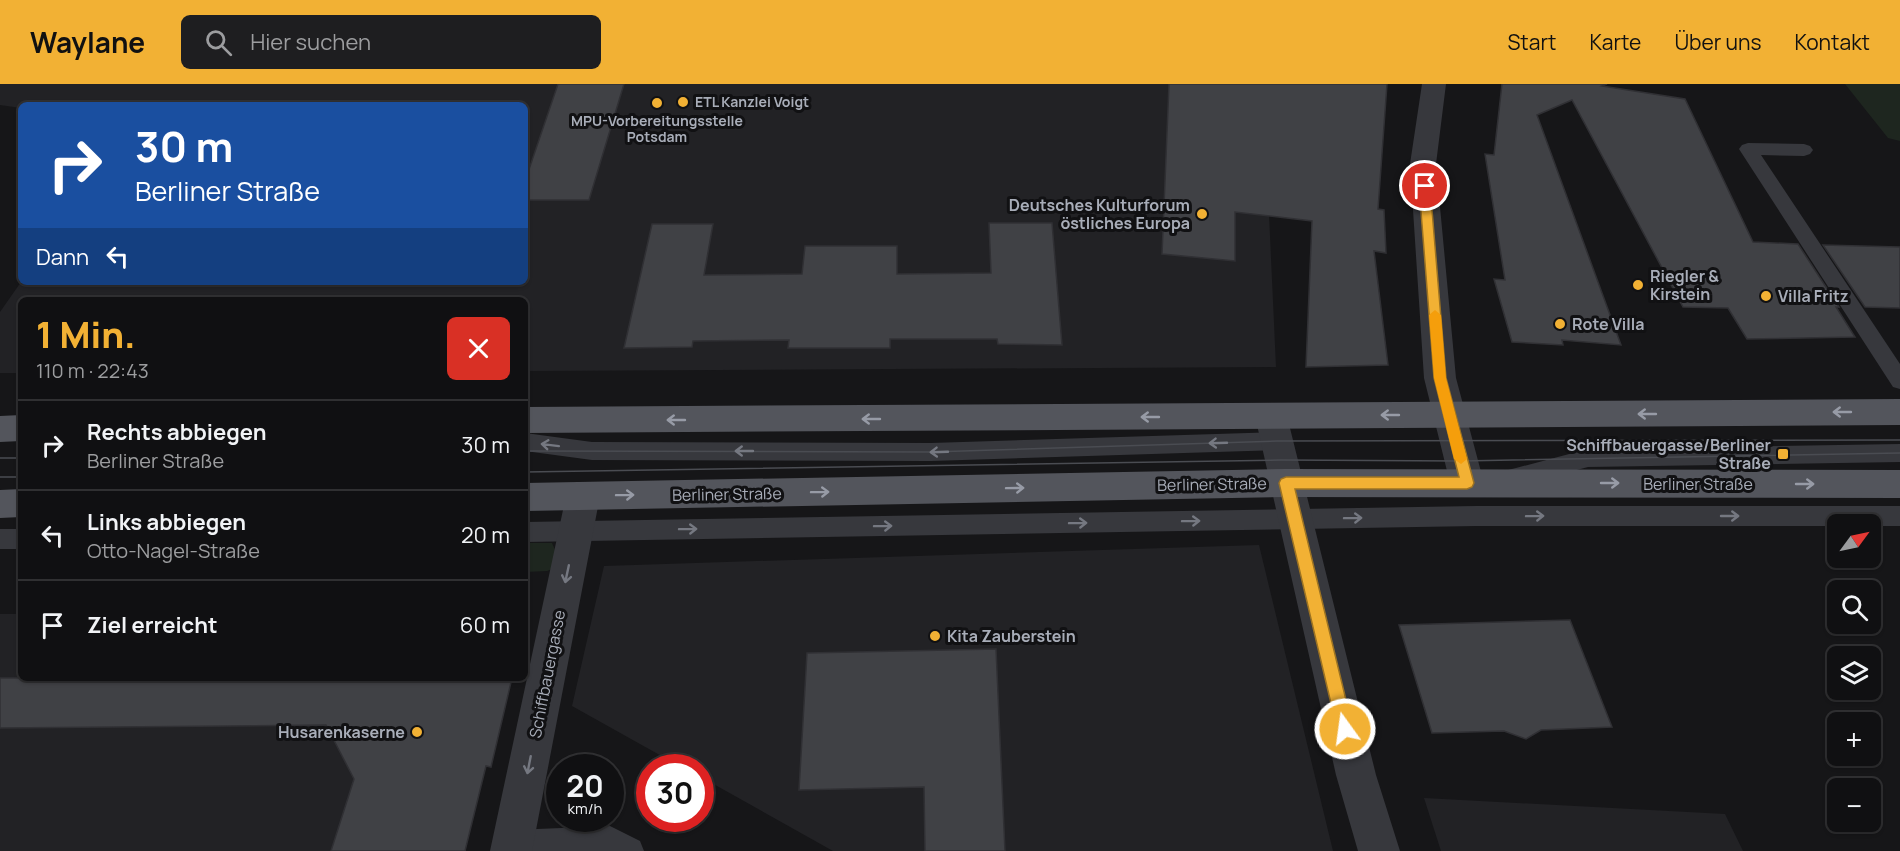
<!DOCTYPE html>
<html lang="de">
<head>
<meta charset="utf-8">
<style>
	body { margin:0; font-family:Manrope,sans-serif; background:#1e1e20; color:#f1f3f6; height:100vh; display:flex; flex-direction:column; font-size:22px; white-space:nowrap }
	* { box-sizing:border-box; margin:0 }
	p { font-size:20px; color:#9c9d9f }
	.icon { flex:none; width:33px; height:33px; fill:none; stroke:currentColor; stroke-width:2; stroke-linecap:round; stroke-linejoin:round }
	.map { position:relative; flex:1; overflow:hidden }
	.details { position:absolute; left:18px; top:213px; width:510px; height:384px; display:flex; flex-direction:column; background:#101012; border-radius:9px; box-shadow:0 2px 4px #0004,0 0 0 2px #303032 }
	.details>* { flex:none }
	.top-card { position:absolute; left:18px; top:18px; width:510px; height:183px; border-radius:9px; box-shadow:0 2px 4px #0004,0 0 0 2px #303032; background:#1a4fa0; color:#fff; overflow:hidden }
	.needle { width:39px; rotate:57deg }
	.controls { position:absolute; left:1827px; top:430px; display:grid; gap:12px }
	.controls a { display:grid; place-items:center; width:54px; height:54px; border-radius:9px; background:#101012; box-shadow:0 2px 4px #0004,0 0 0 2px #303032; font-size:30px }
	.speed { position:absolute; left:546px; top:670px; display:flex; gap:12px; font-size:30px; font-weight:700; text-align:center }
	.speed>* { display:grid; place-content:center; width:78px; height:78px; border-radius:50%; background:#101012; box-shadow:0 2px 4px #0004,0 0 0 2px #303032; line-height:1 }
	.speed small { font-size:15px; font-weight:400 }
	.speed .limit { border:9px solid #d22; background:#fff; color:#111 }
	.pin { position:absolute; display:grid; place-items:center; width:51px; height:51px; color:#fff; margin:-26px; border:3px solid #fff; border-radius:50%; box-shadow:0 2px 6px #0007 }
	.me { position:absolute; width:66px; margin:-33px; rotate:346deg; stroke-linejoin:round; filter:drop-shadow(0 0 4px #0008) }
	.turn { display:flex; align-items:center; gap:21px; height:126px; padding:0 18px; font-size:27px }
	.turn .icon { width:78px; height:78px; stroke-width:2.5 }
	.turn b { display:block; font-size:42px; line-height:51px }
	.then { display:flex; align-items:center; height:57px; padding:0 18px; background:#0003; gap:12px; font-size:22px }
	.round { display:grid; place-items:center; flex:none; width:63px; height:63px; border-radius:9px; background:#1e1e20 }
	.head { display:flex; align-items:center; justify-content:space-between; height:102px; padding:0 18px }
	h1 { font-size:36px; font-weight:800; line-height:45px; color:#f2b134 }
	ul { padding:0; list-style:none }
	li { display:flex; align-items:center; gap:18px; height:90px; padding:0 18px; border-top:2px solid #303032 }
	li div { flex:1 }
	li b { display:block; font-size:22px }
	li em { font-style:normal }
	header { display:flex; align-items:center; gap:36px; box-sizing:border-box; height:84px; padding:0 30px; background:#f2b134; color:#111 }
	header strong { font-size:28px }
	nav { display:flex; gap:33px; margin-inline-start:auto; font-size:21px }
	.search { width:420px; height:54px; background:#1e1e20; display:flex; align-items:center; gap:15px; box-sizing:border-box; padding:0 21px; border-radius:9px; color:#9c9d9f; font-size:22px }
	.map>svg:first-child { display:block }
</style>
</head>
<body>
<header>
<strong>Waylane</strong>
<div class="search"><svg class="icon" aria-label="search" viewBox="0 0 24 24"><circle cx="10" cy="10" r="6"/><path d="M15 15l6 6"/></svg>Hier suchen</div>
<nav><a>Start</a><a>Karte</a><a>Über uns</a><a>Kontakt</a></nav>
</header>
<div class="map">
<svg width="1900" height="767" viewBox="0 0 1900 767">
	<rect width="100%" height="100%" fill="#161618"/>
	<path fill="#222225" d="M 0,0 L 1263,0 L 1276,283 L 525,287 L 525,216 L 21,216 L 21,289 L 0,289 L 0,228 L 21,198 L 525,198 L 525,21 L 21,21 L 21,24 L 0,21 Z
		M 1259,461 L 1333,767 L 833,767 L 701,693 L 700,684 L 683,684 L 572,622 L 604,482 Z
		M 0,530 L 21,530 L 21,594 L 491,662 L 465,767 L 0,767 Z
		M 1424,714 L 1725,730 L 1743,767 L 1441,767 Z"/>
	<path fill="#1e261f" d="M 1845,0 L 1900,0 L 1900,57 L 1888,54 Z
		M 525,459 L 552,459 L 555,466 L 555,484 L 547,487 L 525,488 Z"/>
	<path fill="#404145" stroke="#303034" stroke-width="1.5" d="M 558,0 L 624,0 L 589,116 L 525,116 L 525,97 Z
		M 1169,0 L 1387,0 L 1378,125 L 1384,126 L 1386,169 L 1374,167 L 1388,281 L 1306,283 L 1312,137 L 1235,128 L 1235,177 L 1162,170 Z
		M 1502,0 L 1607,0 L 1602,2 L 1685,15 L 1753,158 L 1798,160 L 1839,223 L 1836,223 L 1855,253 L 1747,255 L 1728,224 L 1683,223 L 1572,16 L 1537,31 L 1621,261 L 1562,256 L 1563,261 L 1512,258 L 1494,195 L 1505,196 L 1485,70 L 1494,71 Z
		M 989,139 L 1052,139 L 1062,261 L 998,260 L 997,255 L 890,255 L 890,264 L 788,264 L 789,256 L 693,257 L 692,263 L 624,264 L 652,140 L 713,140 L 704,191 L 802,190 L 805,162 L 897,162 L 897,190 L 991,189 Z
		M 1823,161 L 1900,163 L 1900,224 L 1865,223 Z
		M 1570,536 L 1612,643 L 1541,646 L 1526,655 L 1504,647 L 1432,649 L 1399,541 Z
		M 996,565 L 1005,767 L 925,767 L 924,703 L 799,706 L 807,569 Z
		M 0,594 L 512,594 L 491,683 L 486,682 L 465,767 L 331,767 L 354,695 L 326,641 L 0,644 Z"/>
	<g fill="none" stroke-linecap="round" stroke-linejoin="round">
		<path fill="#37383d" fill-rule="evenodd" d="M 1748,59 L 1804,60 L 1810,62 L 1813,66 L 1810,70 L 1804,72 L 1761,71 L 1900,280 L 1900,305 L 1893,303 L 1739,65 L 1742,61 Z
			M 1277,348 L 1285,351 L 1288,357 L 1285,363 L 1277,366 L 931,377 L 592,376 L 525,367 L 525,349 L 592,358 L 931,359 Z
			M 1900,360 L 1900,378 L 1588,383 L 1516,402 L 1508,400 L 1505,393 L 1508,386 L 1516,384 L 1588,365 Z
			M 1476,422 L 1900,422 L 1900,442 L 1476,442 L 525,458 L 525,438 Z
			M 0,445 L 21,445 L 21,465 L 0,465 Z
			M 610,742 L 640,757 L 644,767 L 502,767 L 499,760 L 503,750 L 513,746 Z"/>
		<path fill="#37383d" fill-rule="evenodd" d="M 1422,0 L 1446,0 L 1436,80 L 1456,294 L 1484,399 L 1479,409 L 1467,413 L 1455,409 L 1450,399 L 1424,294 L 1410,80 Z
			M 1271,319 L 1282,323 L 1287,332 L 1376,691 L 1400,767 L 1358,767 L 1336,691 L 1255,332 L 1260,323 Z
			M 583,398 L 595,402 L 600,412 L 532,767 L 490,767 L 566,412 L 571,402 Z"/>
		<path fill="#53555c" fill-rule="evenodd" d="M 1900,315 L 1900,341 L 525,349 L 525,323 Z
			M 21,331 L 21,357 L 0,358 L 0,332 Z
			M 1286,385 L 1900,386 L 1900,414 L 1286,413 L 525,427 L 525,399 Z
			M 21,405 L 21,433 L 0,434 L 0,406 Z"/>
		<path stroke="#4a4c52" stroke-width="1.5" d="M 525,367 L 931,368 L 1277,357 L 1900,356
			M 0,374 L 21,374
			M 525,388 L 1281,376 L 1461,377 L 1900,369
			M 0,393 L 21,393"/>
	</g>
	<defs><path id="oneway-shaft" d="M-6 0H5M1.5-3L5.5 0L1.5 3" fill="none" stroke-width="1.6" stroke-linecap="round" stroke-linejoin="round" transform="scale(1.5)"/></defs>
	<g stroke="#979ba6">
		<use href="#oneway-shaft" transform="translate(1842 328) rotate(180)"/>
		<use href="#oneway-shaft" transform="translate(1647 330) rotate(180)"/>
		<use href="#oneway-shaft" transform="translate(1390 331) rotate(180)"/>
		<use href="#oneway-shaft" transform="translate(1150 333) rotate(180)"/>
		<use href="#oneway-shaft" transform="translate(871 335) rotate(180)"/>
		<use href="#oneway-shaft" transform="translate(676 336) rotate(180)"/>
		<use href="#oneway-shaft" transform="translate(1610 399)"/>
		<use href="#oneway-shaft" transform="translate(1805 400)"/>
		<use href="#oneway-shaft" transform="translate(1015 404) rotate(-1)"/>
		<use href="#oneway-shaft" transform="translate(820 408) rotate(-1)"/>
		<use href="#oneway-shaft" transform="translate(625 411) rotate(-1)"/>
	</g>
	<g stroke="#757881">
		<use href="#oneway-shaft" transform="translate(1218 359) rotate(178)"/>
		<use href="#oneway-shaft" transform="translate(550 361) rotate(-173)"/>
		<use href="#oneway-shaft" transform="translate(744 367) rotate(-180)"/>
		<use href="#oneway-shaft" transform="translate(939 368) rotate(178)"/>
		<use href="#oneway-shaft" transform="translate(1535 432) rotate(-1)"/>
		<use href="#oneway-shaft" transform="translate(1730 432)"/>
		<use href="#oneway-shaft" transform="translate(1353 434) rotate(-1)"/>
		<use href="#oneway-shaft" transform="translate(1191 437) rotate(-1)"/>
		<use href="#oneway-shaft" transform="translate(1078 439) rotate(-1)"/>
		<use href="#oneway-shaft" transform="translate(883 442) rotate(-1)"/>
		<use href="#oneway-shaft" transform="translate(688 445) rotate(-1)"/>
		<use href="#oneway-shaft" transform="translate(567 490) rotate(102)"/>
		<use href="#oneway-shaft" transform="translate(529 681) rotate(101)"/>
	</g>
	<path fill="#f2b134" stroke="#9d7322" stroke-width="1.5" d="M 1425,99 L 1430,102 L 1446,294 L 1474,399 L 1472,403 L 1467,405 L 1295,405 L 1353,645 L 1350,650 L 1345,653 L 1339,650 L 1337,645 L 1279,399 L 1281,395 L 1286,393 L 1459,393 L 1434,294 L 1419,102 Z"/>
	<path fill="#f59e0b" d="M 1435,226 L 1441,231 L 1446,294 L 1467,375 L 1461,380 L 1454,375 L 1434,294 L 1429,231 Z"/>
	<g fill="#f2b134" stroke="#111113" stroke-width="2">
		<circle cx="683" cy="18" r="6"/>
		<circle cx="657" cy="19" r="6"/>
		<circle cx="1202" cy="130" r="6"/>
		<circle cx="1638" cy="201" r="6"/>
		<circle cx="1766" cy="212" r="6"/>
		<circle cx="1560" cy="240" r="6"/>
		<rect x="1777" y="364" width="12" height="12" rx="3"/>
		<circle cx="935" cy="552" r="6"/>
		<circle cx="417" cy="648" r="6"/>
	</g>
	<g text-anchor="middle" stroke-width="6" stroke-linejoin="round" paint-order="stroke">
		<g font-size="14" font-weight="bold" fill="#a8adb8" stroke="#111113" text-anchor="start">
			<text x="695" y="23">ETL Kanzlei Voigt</text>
			<text x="657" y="42" text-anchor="middle">MPU-Vorbereitungsstelle<tspan x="657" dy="16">Potsdam</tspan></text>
		</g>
		<g font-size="16" font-weight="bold" fill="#a8adb8" stroke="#111113" text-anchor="start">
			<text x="1190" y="127" text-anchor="end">Deutsches Kulturforum<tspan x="1190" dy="18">östliches Europa</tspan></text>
			<text x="1650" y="198">Riegler &amp;<tspan x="1650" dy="18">Kirstein</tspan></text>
			<text x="1778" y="218">Villa Fritz</text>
			<text x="1572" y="246">Rote Villa</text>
			<text x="1771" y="367" text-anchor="end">Schiffbauergasse/Berliner<tspan x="1771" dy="18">Straße</tspan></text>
			<text x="947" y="558">Kita Zauberstein</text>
			<text x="405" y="654" text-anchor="end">Husarenkaserne</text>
		</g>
		<g font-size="16" fill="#a8adb8" stroke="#111113">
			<text transform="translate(1212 400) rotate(-1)" y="6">Berliner Straße</text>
			<text x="1698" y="406">Berliner Straße</text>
			<text transform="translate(727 410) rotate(-1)" y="6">Berliner Straße</text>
			<text transform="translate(547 590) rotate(-79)" y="6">Schiffbauergasse</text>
		</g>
	</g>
</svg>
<div class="controls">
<a><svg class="needle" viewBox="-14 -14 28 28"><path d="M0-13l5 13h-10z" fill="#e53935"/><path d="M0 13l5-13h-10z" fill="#9c9d9f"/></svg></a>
<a><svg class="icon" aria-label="search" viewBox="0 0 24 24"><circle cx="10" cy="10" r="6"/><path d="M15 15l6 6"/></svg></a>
<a><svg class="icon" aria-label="layers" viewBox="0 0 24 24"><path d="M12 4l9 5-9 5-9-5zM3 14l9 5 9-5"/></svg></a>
<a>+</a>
<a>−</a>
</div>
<div class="speed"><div>20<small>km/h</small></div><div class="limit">30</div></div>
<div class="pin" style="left:1425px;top:102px;background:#d93025"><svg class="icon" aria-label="arrive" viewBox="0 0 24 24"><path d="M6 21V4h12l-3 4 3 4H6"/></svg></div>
<svg class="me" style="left:1345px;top:645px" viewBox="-20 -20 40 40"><circle r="17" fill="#f2b134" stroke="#fff" stroke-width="3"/><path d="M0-11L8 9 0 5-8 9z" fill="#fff"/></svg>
<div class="top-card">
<div class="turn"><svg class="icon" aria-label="right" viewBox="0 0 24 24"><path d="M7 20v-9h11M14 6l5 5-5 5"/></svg><div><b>30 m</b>Berliner Straße</div></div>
<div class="then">Dann<svg class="icon" aria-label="left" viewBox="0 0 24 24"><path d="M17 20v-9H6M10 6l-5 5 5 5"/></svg></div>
</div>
<section class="details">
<div class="head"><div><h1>1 Min.</h1><p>110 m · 22:43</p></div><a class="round" style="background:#d93025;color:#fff"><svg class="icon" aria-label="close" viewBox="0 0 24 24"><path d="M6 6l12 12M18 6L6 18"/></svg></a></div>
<ul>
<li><svg class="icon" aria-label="right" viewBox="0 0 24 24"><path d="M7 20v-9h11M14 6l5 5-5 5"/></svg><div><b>Rechts abbiegen</b><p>Berliner Straße</p></div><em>30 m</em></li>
<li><svg class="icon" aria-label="left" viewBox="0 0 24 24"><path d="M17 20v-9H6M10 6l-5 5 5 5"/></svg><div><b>Links abbiegen</b><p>Otto-Nagel-Straße</p></div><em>20 m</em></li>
<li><svg class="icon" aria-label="arrive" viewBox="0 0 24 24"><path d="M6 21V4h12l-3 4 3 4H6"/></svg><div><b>Ziel erreicht</b></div><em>60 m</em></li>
</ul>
</section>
</div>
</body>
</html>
